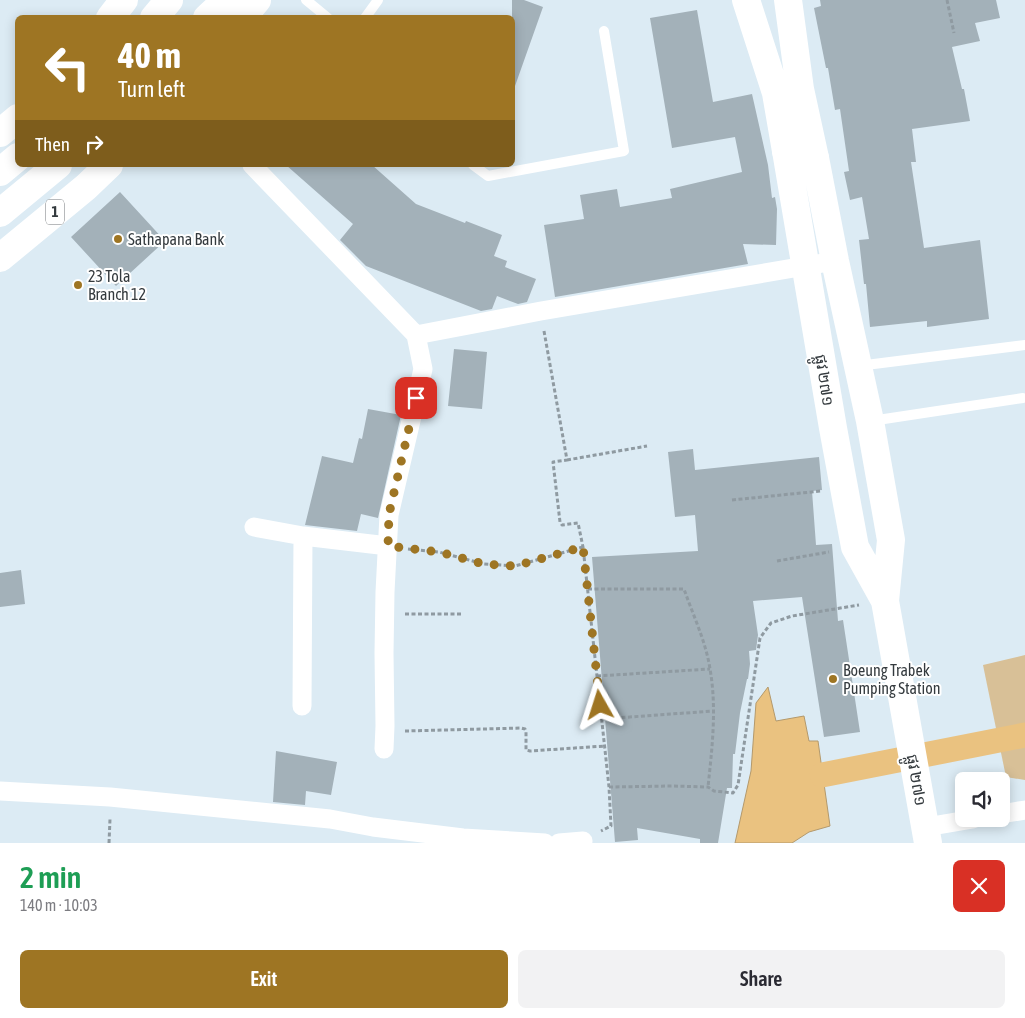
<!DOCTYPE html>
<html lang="en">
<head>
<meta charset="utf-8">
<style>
	body { margin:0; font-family:"Asap Condensed","Noto Sans Khmer",sans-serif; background:#f2f2f3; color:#2b2b33; height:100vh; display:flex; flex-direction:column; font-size:19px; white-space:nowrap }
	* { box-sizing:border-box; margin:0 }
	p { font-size:16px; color:#7c7c81 }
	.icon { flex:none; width:28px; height:28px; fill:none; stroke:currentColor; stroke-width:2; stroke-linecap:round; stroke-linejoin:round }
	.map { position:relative; height:843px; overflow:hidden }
	.side { display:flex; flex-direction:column; background:#fff; flex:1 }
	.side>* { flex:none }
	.hud { position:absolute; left:15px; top:15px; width:500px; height:152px; border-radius:8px; box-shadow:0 2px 12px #0003; background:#9e7523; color:#fff; overflow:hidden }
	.controls { position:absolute; left:955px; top:772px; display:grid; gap:10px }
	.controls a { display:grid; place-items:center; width:55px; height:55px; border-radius:8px; background:#fff; box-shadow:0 2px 12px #0003; font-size:25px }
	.pin { position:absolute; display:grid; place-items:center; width:42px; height:42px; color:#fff; margin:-21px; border-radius:10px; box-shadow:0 2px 8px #0006 }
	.me { position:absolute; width:55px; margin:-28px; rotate:354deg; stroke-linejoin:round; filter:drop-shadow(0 0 4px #0008) }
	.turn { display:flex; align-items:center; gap:18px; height:105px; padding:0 20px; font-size:22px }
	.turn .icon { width:65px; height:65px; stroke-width:2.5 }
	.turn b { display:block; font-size:35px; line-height:42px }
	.then { display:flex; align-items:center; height:48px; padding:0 20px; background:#0003; gap:10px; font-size:19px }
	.round { display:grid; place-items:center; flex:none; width:52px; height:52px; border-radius:8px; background:#f2f2f3 }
	.headline { display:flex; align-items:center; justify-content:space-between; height:85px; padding:0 20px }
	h1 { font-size:30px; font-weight:600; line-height:38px; color:#1e9e55 }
	.button { display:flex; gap:10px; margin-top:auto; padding:10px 20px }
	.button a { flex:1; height:58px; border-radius:8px; background:#9e7523; color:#fff; font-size:20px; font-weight:600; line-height:58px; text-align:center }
	.button a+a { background:#f2f2f3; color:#2b2b33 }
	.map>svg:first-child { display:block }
</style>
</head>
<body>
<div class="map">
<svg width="1025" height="843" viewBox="0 0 1025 843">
	<rect width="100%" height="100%" fill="#dcebf4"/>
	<path fill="#d8c097" d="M 1025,655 L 1025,780 L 1006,777 L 983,665 Z"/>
	<path fill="#eac280" stroke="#b3996c" d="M 768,687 L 776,721 L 804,716 L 809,741 L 818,741 L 830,826 L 809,832 L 792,843 L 735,843 L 751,771 L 756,703 Z"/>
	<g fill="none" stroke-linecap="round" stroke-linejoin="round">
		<path stroke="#eac280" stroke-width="25" d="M 822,775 L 1025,735"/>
	</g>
	<path fill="#a3b1b9" d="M 512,0 L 524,0 L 543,7 L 515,86 L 512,86 Z
		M 820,0 L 996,0 L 1000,18 L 975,23 L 980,41 L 952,47 L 962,89 L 964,89 L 970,121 L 912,129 L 916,162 L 911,162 L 924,248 L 980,240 L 989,319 L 927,327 L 927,321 L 870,327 L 866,284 L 864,284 L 859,240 L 869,239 L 862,197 L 850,200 L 844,172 L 849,171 L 840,109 L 835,110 L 828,68 L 826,68 L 814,8 L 821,6 Z
		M 697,10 L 713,102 L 752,94 L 768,165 L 772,198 L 775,197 L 777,209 L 776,245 L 743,244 L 748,264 L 555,297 L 544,225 L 584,219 L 580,195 L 617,189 L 620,207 L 672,198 L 670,189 L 742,172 L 735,137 L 672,148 L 650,18 Z
		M 286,165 L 372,165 L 416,204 L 465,223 L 466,221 L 502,235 L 494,256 L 507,261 L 505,267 L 536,279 L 527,302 L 518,304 L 497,296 L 492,309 L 481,311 L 366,266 L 340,240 L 353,224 Z
		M 120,192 L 165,241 L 116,286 L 71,237 Z
		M 454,349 L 487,352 L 482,409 L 448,406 Z
		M 368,409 L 401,415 L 378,518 L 361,514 L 357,531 L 305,525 L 322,456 L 353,463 L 359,438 L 362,439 Z
		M 693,449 L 695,470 L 819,457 L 822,490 L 812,491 L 816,545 L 832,544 L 838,621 L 843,620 L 860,732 L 824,737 L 802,597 L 753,601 L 758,635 L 756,650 L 749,651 L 750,664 L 748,679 L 747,679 L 740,713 L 735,754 L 733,754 L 732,788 L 727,788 L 718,843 L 700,843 L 700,839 L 637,828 L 638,840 L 615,842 L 592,557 L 698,551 L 695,515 L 675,517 L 668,452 Z
		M 21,570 L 25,604 L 0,607 L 0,573 Z
		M 276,751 L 337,762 L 331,795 L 306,791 L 305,805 L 273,802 Z"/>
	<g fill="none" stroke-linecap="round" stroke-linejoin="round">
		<path stroke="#8f9aa1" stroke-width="3" stroke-dasharray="4 2.5" stroke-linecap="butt" d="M 947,0 L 954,33
			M 544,331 L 567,460 L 553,462 L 560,522 L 562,525 L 578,523 L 583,547 L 609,787 L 611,826 L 601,831
			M 567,460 L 647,446
			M 732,500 L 821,491
			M 408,549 L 439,552 L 484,564 L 515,566 L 583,547
			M 777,561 L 829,552
			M 588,589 L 684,589 C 693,615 706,642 710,669 C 717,708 712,749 708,787
			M 405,614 L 461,614
			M 597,676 L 710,669
			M 602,719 L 713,711
			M 405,731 L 521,728 L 525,729 L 526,732 L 526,750 L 530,751 L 605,746
			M 609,787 L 672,786 L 708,787 L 714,791 L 733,793 L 738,785 L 760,638 L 771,623 L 792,616 L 859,605
			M 109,843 L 110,819"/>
		<path stroke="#fff" stroke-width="10" d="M 306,0 L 328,18
			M 365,18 L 378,0
			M 473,165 L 488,176 L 624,151 L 604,31
			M 858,366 L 1025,345
			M 871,421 L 1023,398"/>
		<path stroke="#fff" stroke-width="19" d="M 252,165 L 416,335 L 541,311 L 835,261
			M 254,527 L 303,536 L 388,546
			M 302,706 L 303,536
			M 384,749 L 385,726 L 384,653 L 385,592 L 389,515 L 423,369 L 416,335
			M 0,791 L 110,797 L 330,819 L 373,827 L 463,838 L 545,843
			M 1001,814 L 1025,810
			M 926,827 L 973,819
			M 559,843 L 583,841"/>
		<path stroke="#fff" stroke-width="28" d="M 786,151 L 833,428 L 855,547 L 885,601
			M 815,158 L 835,261 L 870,421 L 891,540 L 885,601 L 928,843"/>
		<path stroke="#fff" stroke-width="28" d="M 746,0 L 776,93 L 786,151
			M 788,0 L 800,89 L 815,158
			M 110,18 L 124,0
			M 154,18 L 169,0
			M 207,18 L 226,0
			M 242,18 L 257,0
			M 0,133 L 18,118
			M 0,172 L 18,157
			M 0,213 L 58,165
			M 0,258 L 86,187 L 109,165"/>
	</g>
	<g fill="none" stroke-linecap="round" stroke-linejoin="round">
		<path stroke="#9e7523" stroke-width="9" stroke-dasharray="0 16.2" d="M 416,398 L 389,514 L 388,546 L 439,552 L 484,564 L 515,566 L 583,547 L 600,705"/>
	</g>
	<g fill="#9e7523" stroke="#fff" stroke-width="2">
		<circle cx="118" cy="239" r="5"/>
		<circle cx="78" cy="285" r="5"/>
		<circle cx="833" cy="679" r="5"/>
	</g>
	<g text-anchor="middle" stroke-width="4" stroke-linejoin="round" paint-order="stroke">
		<rect fill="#fff" stroke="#717578" stroke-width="1" x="46" y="199.5" width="18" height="25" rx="4"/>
		<g font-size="15" font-weight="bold" fill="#343a3e">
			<text x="55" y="217">1</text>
		</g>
		<g font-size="16" fill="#343a3e" stroke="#fff" text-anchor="start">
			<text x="128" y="245">Sathapana Bank</text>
			<text x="88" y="282">23 Tola<tspan x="88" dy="18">Branch 12</tspan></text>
			<text x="843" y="676">Boeung Trabek<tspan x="843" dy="18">Pumping Station</tspan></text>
		</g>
		<g font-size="16" fill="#343a3e" stroke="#fff">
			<text transform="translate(825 380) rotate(81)" y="6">ផ្លូវ ២៧១</text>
			<text transform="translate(917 780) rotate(80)" y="6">ផ្លូវ ២៧១</text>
		</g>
	</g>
</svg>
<div class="controls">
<a><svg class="icon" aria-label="sound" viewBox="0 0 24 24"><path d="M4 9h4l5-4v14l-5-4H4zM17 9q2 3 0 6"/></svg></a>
</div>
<div class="pin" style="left:416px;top:398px;background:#d93025"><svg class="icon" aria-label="arrive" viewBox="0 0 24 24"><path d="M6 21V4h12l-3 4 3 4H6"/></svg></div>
<svg class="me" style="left:600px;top:705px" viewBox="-20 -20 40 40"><path d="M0-17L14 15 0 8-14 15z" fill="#9e7523" stroke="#fff" stroke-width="4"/></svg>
<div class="hud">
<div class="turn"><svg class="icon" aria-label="left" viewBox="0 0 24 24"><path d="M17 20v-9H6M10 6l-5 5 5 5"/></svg><div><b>40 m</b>Turn left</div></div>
<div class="then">Then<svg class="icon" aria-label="right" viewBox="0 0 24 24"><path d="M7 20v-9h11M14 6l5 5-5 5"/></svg></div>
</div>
</div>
<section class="side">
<div class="headline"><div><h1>2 min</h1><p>140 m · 10:03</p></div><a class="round" style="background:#d93025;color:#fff"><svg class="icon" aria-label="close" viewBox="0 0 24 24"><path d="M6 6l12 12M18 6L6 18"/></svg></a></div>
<div class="button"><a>Exit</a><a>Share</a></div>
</section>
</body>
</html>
